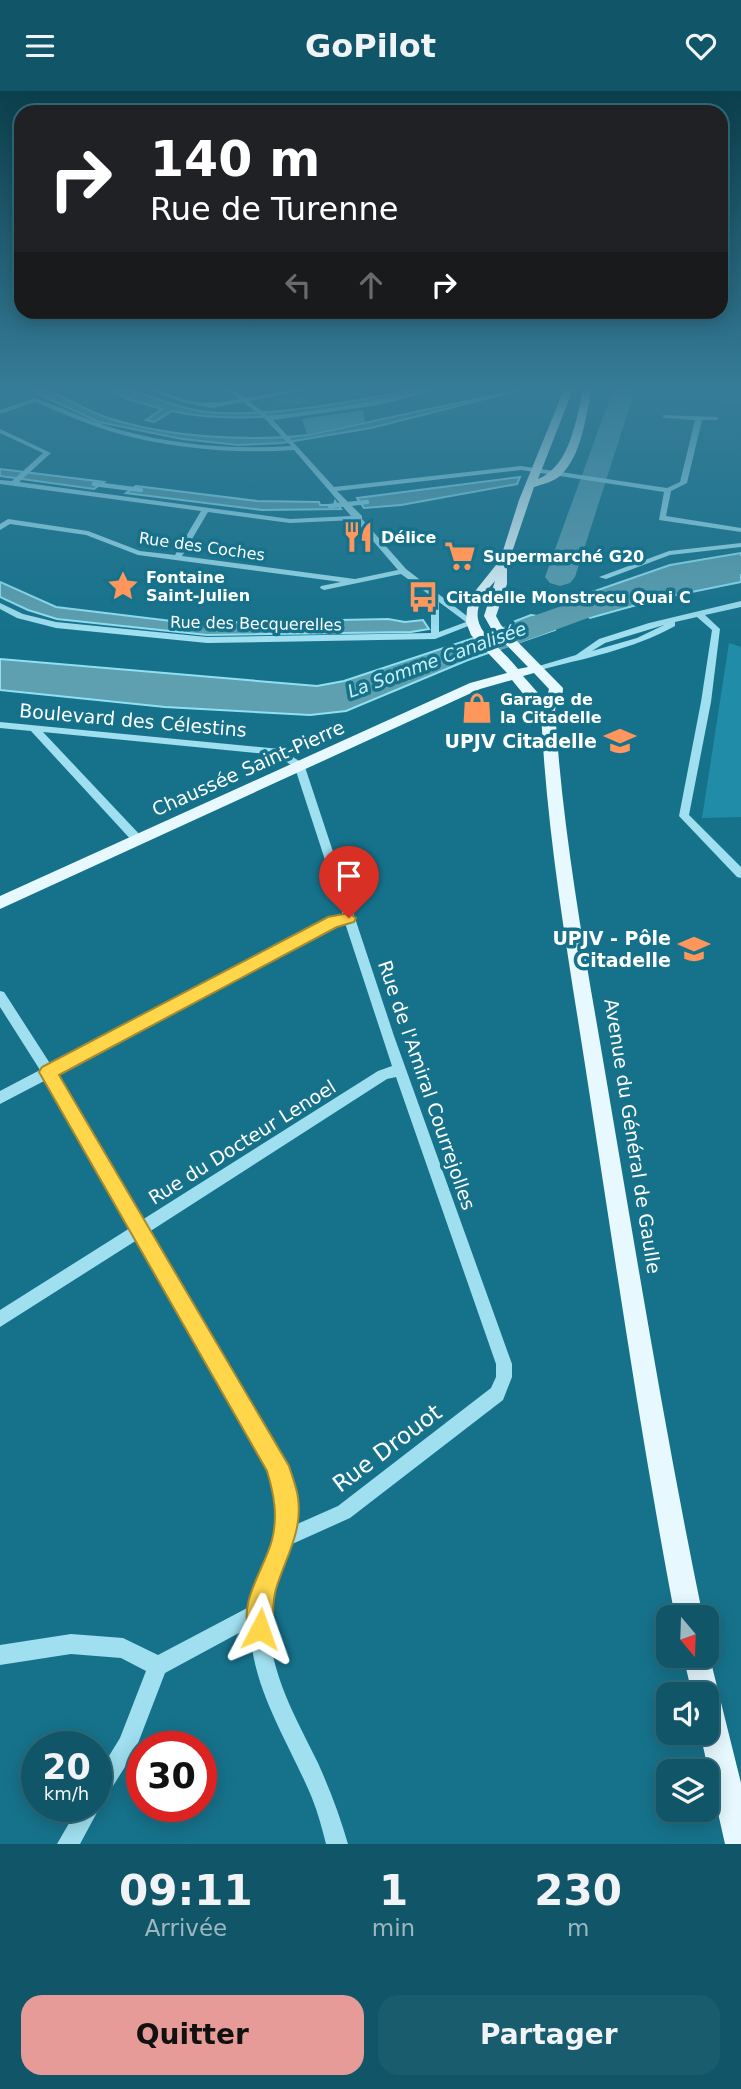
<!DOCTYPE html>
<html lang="fr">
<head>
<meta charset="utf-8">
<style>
	body { margin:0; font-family:"DejaVu Sans",sans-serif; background:#195c6e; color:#f1f3f6; height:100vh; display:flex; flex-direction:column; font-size:26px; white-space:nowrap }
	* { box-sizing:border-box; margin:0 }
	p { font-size:23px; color:#9cb7c0 }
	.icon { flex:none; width:38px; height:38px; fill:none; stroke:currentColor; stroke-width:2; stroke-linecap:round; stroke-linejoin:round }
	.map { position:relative; height:1753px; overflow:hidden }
	.details { display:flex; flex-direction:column; background:#105668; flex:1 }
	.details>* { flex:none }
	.hud { position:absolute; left:14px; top:14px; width:714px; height:214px; border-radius:21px; box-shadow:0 4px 18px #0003,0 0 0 2px #306c7c; background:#202124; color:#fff; overflow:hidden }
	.needle { width:46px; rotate:161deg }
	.controls { position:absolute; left:656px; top:1514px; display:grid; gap:14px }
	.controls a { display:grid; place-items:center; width:63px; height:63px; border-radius:14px; background:#105668; box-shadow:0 4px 18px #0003,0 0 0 2px #306c7c; font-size:35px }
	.speed { position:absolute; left:21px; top:1640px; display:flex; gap:14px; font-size:35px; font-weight:700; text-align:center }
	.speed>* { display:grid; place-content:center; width:91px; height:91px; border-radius:50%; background:#105668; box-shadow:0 4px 18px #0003,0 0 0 2px #306c7c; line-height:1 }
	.speed small { font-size:18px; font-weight:400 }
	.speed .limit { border:10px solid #d22; background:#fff; color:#111 }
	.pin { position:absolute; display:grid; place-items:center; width:60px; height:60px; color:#fff; margin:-72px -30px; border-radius:50% 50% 50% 0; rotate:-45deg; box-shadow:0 0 7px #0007 }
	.pin .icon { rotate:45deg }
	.me { position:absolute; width:77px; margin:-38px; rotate:4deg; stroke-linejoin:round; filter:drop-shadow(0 0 5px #0008) }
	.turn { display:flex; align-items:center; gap:24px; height:147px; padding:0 21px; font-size:32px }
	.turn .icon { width:91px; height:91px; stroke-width:2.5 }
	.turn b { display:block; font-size:49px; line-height:60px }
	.lanes { display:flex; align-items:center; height:66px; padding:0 21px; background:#0003; justify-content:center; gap:35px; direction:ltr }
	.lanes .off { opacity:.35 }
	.eta { display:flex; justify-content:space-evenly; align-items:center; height:119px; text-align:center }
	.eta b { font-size:42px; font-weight:600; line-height:49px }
	.cta { display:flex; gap:14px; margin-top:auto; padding:14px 21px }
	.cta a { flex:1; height:80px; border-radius:21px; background:#e69b98; color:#111; font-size:28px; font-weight:600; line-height:80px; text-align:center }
	.cta a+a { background:#195c6e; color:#f1f3f6 }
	header { display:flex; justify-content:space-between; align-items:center; height:91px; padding:0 21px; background:#105668; font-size:32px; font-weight:600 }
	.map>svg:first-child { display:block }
</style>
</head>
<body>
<header><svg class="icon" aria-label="menu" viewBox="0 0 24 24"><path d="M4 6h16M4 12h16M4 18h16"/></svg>GoPilot<svg class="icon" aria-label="heart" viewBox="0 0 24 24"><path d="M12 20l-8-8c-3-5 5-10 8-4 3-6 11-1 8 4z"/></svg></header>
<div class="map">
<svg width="741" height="1753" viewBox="0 0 741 1753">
	<rect width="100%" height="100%" fill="#16728b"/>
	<path fill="#218ca7" d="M 336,296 L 380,296 L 394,299 L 275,317 L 271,313 L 276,308 L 306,303 L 314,311 L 342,307 Z
		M 632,296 L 741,296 L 741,314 L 740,311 L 629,306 Z
		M 729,552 L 741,556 L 741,726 L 702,727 Z"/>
	<path fill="#5e9fb0" stroke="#91e0f2" stroke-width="2" d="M 23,296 C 53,296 80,318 108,327 C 167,346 247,351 308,344 L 532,296 L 371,337 L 282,352 L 238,354 L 182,348 L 99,331 Z
		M 103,296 C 138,296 170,317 206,321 C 268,327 362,310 423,296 L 440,296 C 361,315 251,338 172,320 L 154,331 L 146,329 L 162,318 L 128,308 Z
		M 616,296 L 632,296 L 602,385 L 585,383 Z
		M 0,378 L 104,391 L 94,398 L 0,385 Z
		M 520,386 L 517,393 L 401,414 L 364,417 L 357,407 Z
		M 582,391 L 600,394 L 566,487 L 550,485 Z
		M 136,395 L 257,410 L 319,411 L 320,414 L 334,414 L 335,410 L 341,418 L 262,419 L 126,402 Z
		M 741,462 L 741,491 L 662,507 L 590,527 L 572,508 L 670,474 Z
		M 0,491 L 56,516 L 188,532 L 388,528 L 405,531 L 423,529 L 429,538 L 411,541 L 207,544 L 57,528 L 28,519 L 0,506 Z
		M 531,524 C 541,525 551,528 555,539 L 468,569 L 346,620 L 310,624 L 165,616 L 0,599 L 0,568 L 317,595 L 344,590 L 513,534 L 513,531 Z"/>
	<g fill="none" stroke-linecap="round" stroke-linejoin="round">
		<path stroke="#91e0f2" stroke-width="4.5" d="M 94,393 L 141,399
			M 330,415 L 367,411"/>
		<path fill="#5e9fb0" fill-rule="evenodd" d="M 614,296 L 636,296 L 575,486 L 570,492 L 560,495 L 550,492 L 545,486 Z
			M 741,465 L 741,483 L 656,502 L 503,558 L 492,560 L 481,558 L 476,551 L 481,544 C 567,513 651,481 741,465 Z"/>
	</g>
	<path fill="#6ab3c5" d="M 363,319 L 365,331 L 307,344 L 302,328 Z"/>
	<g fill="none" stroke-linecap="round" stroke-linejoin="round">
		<path fill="#9fdfef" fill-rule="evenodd" d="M 142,296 C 158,296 171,305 187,309 C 205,313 220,312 239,308 L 223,296 L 230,296 L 245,307 L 308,296 L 323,296 L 249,310 L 269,326 L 379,310 L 438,296 L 450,296 L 379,314 L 273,329 L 334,396 L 521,375 L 667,397 L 680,391 L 695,329 L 665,327 L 663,326 L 663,324 L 716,326 L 718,327 L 718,329 L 702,329 L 687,392 L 671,400 L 666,425 L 741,437 L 741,441 L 659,429 L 664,401 L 521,379 L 337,400 L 362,425 L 362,428 L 406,478 L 476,532 L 435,548 L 207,552 L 56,537 L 17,527 L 0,518 L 0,512 L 23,523 L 56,531 L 207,546 L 431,542 L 431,505 L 401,483 L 324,499 L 320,497 L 321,495 L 341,491 L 138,464 L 86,444 L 10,433 L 0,439 L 0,433 L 8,428 L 88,440 L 140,460 L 175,464 L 201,420 L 0,393 L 0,389 L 12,390 L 43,362 L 0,342 L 0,338 L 51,362 L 19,391 L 290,428 L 351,425 L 294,359 C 234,363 174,358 116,342 C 88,334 62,322 35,311 L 0,323 L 0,319 L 35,307 C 64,317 91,331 120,339 C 175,354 234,359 291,355 L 263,326 L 243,311 L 211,317 L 182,311 ZM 208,421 L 290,432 L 355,429 L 398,479 L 355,488 L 182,465 ZM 439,511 L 466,531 L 439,541 Z
			M 741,452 L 741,456 L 670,464 L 606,488 L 599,486 L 669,460 Z
			M 741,510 L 741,516 L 705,524 L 720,538 L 711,611 L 689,724 L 741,776 L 741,787 L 737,786 L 679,725 L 701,611 L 712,539 L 697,526 L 675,531 L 675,535 C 632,559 584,567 537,580 L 532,577 L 576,564 L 599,548 L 649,532 ZM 664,534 L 637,547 L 592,560 L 605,552 Z
			M 0,631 L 280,658 L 304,673 L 394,945 L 512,1273 L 512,1286 L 503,1309 L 350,1427 L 290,1454 C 283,1471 275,1486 272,1505 C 260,1566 292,1619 318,1672 C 330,1699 340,1725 348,1753 L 326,1753 C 322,1737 318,1722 312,1707 C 289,1651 252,1599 250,1536 L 165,1582 L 135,1660 L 101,1714 L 80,1753 L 57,1753 L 79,1715 L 96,1715 L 96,1686 L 120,1647 L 146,1580 L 121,1567 L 71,1563 L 0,1574 L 0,1554 L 71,1543 L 123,1547 L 158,1564 L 251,1515 L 259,1482 L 277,1439 L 277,1411 L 269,1378 L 137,1149 L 0,1236 L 0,1219 L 130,1137 L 46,989 L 0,1013 L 0,1000 L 40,979 L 0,916 L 0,900 L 4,901 L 51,974 L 329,827 L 343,824 L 295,677 L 277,664 L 43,641 L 142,746 L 143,749 L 138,753 L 134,752 L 31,640 L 0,637 ZM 345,832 L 392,975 L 378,980 L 142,1129 L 57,983 L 336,834 ZM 396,986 L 496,1273 L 496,1286 L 491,1297 L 338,1415 L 295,1434 L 293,1402 L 283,1369 L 149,1141 L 387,988 Z"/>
		<path fill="#e7f9ff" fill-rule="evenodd" d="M 565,296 L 574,296 L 538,388 C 571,375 576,327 584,296 L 592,296 C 586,324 582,365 560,385 C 553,391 543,393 534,396 L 507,476 L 507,493 L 496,525 L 501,534 L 563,597 L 562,609 L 555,618 C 563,752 589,884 611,1016 C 640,1186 668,1357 703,1526 L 675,1526 C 643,1358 618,1188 592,1019 C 572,886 547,754 541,620 L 529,610 L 512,589 L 480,598 L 0,818 L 0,805 L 470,592 L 507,582 L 471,544 L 466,531 L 467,518 L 472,504 L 500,469 L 519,409 ZM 495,490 L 484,525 L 492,539 L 528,576 L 518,578 C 493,546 455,534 495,490 ZM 534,582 L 549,598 L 546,611 L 523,585 Z
			M 707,1555 L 741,1692 L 741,1753 L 725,1753 L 700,1642 L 707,1642 L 707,1603 L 692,1603 L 683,1564 L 707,1564 Z"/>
	</g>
	<linearGradient id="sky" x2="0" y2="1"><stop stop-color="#0c3f4c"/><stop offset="0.55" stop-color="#367c98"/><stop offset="1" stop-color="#367c98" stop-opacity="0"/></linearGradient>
	<rect width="741" height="542" fill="url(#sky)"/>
	<path fill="#ffd54a" stroke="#a68a30" stroke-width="2" d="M 349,822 L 356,827 L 354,831 L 337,836 L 59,984 L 289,1375 C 292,1385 297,1397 298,1407 C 303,1440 285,1468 276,1498 C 271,1514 275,1532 269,1547 L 260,1551 L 251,1547 C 236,1512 263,1482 272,1449 C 278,1425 274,1403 267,1380 L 39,981 L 42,976 L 328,826 Z"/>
	<defs>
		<symbol id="restaurant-bare" viewBox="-9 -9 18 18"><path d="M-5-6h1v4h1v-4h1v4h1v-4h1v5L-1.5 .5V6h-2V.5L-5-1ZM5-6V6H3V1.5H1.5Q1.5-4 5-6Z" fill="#ff975d" stroke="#16728b" stroke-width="2.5" paint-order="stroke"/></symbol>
		<symbol id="supermarket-bare" viewBox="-9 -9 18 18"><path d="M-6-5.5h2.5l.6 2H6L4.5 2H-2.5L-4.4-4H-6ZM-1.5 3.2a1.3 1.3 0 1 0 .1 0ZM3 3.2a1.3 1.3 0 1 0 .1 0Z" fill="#ff975d" stroke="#16728b" stroke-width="2.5" paint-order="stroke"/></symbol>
		<symbol id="sight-bare" viewBox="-9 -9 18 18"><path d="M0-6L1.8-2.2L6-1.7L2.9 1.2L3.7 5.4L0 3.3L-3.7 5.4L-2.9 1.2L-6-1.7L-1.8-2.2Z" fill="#ff975d" stroke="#16728b" stroke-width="2.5" paint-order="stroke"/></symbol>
		<symbol id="bus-bare" viewBox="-9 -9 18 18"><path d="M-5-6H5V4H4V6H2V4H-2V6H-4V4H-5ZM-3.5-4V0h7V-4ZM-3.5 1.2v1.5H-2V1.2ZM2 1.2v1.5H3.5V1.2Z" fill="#ff975d" stroke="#16728b" stroke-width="2.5" paint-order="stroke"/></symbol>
		<symbol id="shop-bare" viewBox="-9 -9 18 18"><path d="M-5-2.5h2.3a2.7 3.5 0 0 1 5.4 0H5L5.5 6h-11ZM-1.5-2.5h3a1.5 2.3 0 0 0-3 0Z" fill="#ff975d" stroke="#16728b" stroke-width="2.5" paint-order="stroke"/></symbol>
		<symbol id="university-bare" viewBox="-9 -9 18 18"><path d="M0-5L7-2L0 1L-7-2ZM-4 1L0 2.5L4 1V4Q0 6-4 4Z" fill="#ff975d" stroke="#16728b" stroke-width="2.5" paint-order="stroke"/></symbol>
	</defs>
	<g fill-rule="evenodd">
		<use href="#restaurant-bare" x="336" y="424" width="44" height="44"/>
		<use href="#supermarket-bare" x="438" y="443" width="44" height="44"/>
		<use href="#sight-bare" x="101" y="473" width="44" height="44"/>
		<use href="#bus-bare" x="401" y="484" width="44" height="44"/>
		<use href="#shop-bare" x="455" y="595" width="44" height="44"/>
		<use href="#university-bare" x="598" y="628" width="44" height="44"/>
		<use href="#university-bare" x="672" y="836" width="44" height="44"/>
	</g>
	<g text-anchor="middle" stroke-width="7" stroke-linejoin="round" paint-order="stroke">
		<g font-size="16" font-weight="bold" fill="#fff" stroke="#16728b" text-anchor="start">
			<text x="381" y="452">Délice</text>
			<text x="483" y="471">Supermarché G20</text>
			<text x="146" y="492">Fontaine<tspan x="146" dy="18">Saint-Julien</tspan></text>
			<text x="446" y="512">Citadelle Monstrecu Quai C</text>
			<text x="500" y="614">Garage de<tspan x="500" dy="18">la Citadelle</tspan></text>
		</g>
		<g font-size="16" fill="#fff" stroke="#16728b">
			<text transform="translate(202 455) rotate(8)" y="6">Rue des Coches</text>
			<text transform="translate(256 532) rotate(1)" y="6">Rue des Becquerelles</text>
		</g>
		<g font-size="18" font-style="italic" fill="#c8f0f9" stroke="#16728b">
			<text transform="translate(437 569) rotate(-20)" y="6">La Somme Canalisée</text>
		</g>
		<g font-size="19" fill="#fff" stroke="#16728b">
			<text transform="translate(133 629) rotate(5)" y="7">Boulevard des Célestins</text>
			<text transform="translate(248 677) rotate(-24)" y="7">Chaussée Saint-Pierre</text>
			<text transform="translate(427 994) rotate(71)" y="7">Rue de l'Amiral Courrejolles</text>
			<text transform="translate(633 1045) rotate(81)" y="7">Avenue du Général de Gaulle</text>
			<text transform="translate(242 1051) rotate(-32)" y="7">Rue du Docteur Lenoel</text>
		</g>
		<g font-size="19" font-weight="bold" fill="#fff" stroke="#16728b" text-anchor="end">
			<text x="597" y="657">UPJV Citadelle</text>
			<text x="671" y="854">UPJV - Pôle<tspan x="671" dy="22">Citadelle</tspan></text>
		</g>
		<g font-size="23" fill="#fff" stroke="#16728b">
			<text transform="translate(387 1357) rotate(-37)" y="8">Rue Drouot</text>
		</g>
	</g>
</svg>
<div class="controls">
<a><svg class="needle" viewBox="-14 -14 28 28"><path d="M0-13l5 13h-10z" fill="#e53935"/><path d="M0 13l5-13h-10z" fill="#9cb7c0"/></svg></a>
<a><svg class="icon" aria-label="sound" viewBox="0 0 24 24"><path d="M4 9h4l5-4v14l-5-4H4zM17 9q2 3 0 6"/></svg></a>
<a><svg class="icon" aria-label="layers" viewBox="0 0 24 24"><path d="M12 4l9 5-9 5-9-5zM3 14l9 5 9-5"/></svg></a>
</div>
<div class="speed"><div>20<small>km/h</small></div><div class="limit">30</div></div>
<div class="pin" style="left:349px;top:827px;background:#d93025"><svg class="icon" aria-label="arrive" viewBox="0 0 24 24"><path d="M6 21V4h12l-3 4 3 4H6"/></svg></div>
<svg class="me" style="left:260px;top:1538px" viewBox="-20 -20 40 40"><path d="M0-17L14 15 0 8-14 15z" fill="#ffd54a" stroke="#fff" stroke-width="4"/></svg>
<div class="hud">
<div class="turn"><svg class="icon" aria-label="right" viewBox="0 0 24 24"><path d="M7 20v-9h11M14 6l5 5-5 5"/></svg><div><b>140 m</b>Rue de Turenne</div></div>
<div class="lanes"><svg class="icon off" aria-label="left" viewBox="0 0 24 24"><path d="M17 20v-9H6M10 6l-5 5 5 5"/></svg><svg class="icon off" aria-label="ahead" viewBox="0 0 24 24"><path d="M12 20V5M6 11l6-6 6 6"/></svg><svg class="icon" aria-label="right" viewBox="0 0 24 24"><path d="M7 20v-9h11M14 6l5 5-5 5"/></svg></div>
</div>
</div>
<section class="details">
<div class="eta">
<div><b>09:11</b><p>Arrivée</p></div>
<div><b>1</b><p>min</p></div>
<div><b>230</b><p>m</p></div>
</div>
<div class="cta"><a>Quitter</a><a>Partager</a></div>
</section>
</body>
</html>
